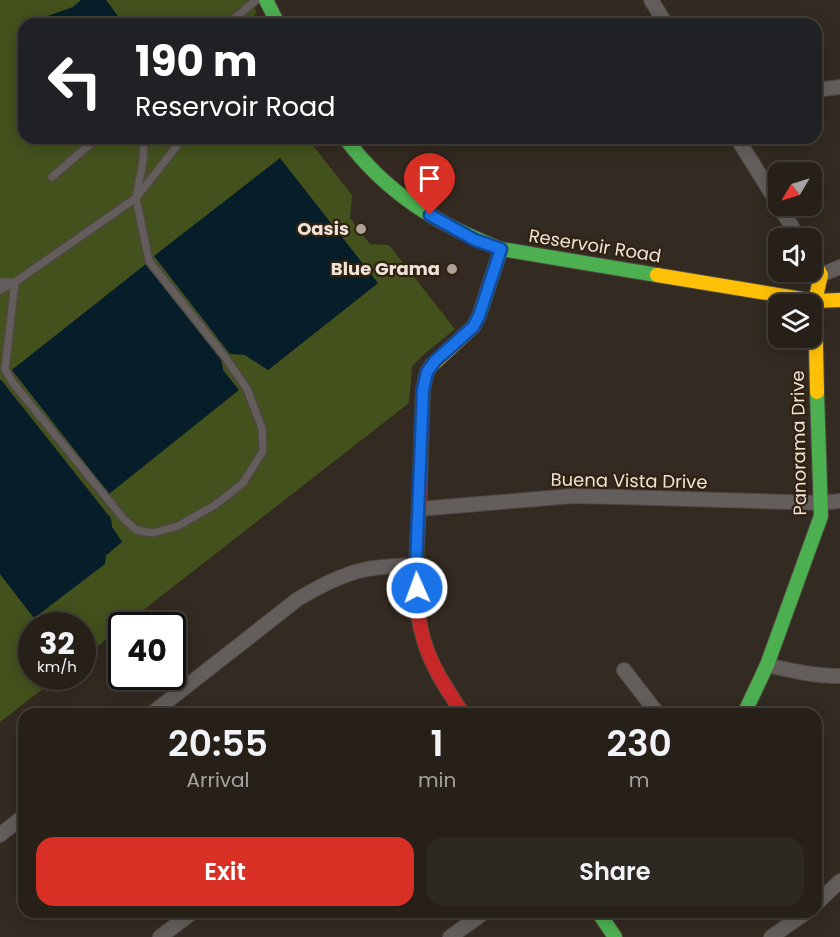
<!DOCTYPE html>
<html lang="en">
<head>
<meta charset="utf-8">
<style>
	body { margin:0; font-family:Poppins,sans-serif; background:#2e2822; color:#f1f3f6; height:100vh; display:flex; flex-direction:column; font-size:22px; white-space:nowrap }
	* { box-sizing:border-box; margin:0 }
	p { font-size:20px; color:#a4a3a2 }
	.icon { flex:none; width:33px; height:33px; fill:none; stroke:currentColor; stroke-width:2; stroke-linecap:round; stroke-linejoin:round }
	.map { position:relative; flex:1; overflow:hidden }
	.sheet { position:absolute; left:18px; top:708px; width:804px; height:210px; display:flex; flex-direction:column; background:#262019; border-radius:18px; box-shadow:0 3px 15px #0003,0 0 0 2px #423e38 }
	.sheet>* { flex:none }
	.hud { position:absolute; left:18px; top:18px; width:804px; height:126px; border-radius:18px; box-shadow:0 3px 15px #0003,0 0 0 2px #423e38; background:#202124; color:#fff; overflow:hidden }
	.needle { width:39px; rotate:232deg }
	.buttons { position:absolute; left:768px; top:162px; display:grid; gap:12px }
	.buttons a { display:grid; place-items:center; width:54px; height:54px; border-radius:12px; background:#262019; box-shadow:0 3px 15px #0003,0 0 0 2px #423e38; font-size:30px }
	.speed { position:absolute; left:18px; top:612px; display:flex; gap:12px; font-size:30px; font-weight:700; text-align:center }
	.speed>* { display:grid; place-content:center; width:78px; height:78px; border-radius:50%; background:#262019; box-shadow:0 3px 15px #0003,0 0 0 2px #423e38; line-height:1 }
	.speed small { font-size:15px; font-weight:400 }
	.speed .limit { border:3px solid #111; border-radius:9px; background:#fff; color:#111 }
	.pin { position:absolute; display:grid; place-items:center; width:51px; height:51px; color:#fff; margin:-62px -26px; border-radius:50% 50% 50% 0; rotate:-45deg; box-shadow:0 0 6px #0007 }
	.pin .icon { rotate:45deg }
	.me { position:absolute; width:66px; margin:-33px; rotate:358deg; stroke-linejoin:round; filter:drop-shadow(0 0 4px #0008) }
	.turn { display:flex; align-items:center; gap:21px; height:126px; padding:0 18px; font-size:27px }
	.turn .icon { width:78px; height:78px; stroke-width:2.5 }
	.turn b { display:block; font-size:42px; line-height:51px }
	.eta { display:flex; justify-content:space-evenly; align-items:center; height:102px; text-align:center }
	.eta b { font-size:36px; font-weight:600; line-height:42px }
	.action { display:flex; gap:12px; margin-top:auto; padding:12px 18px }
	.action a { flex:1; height:69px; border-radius:18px; background:#d93025; color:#fff; font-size:24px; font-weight:600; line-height:69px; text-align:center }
	.action a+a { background:#2e2822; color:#f1f3f6 }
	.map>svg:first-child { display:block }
</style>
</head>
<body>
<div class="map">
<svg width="840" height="937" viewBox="0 0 840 937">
	<rect width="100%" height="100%" fill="#332a21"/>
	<path fill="#43511d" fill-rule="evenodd" d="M 0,0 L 250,0 L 257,13 L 244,24 L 24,24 L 24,138 L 307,138 L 352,195 L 350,218 L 370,244 L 389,245 L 455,329 L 422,356 L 412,367 L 409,403 L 124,625 L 122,626 L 121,627 L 83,658 L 82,626 L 32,626 L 32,676 L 58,677 L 0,722 L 0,574 L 34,618 L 122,542 L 112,527 L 111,518 L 1,380 L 0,380 ZM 146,264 L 221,358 L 223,370 L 110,493 L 12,370 ZM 378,283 L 268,370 L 245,355 Z"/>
	<path fill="#051e2a" d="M 81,0 L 106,0 L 121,20 L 118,24 L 91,24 L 89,23 L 87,24 L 25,24 L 73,7 Z
		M 280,158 L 378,283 L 268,370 L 245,355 L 230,354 L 154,256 Z
		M 146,264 L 221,358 L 223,370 L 239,390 L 109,494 L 12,370 Z
		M 0,380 L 1,380 L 111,519 L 112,527 L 122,542 L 106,555 L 105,564 L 34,618 L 0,574 Z"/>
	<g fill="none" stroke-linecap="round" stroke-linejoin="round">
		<defs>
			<path id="lane" d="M 228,24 L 256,0
				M 144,138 L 143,161 L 136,198 L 149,261 L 225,357 L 247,389 L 262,428 L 263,451 L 243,483 L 215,505 L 178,526 L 153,533 L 136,530 L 123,518 L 13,383 L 5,369 L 15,282 L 136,198 L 183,138
				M 52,177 L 97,138
				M 0,282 L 12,282
				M 0,290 L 15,282"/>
			<path id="street" d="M 651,0 L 666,24
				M 816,90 L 840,87
				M 737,138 L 799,238
				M 821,275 L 840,267
				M 419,509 L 572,496 L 620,497 L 821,503 L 840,501
				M 767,665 C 792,671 815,676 840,676
				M 624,670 L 658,714
				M 151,714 L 298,599 C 318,587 340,575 363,570 C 380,566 398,566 416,565
				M 0,835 L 24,816
				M 816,904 L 840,881
				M 160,937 L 193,912
				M 450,937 L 485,912
				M 771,937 L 807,912"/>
			<path id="fast" d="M 266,0 L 278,24
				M 345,138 C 387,194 437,224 501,249 L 657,275
				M 744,714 L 767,665 L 821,516 L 817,392
				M 598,912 L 615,937"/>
			<path id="slow" d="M 812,259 L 821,275 L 815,301 L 817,392
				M 657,275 L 815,301 L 840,300
				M 432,365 L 473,327 L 479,316 L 501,249"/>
			<path id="jam" d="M 432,365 L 427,372 L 423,390 C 421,430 421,469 419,509 C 417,553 411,599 424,641 C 432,668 448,691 463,714"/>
		</defs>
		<use href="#lane" stroke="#4f4840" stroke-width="10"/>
		<use href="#street" stroke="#4f4840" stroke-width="16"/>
		<use href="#fast" stroke="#4f4840" stroke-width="16"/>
		<use href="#slow" stroke="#4f4840" stroke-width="16"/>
		<use href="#jam" stroke="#4f4840" stroke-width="16"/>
		<use href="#lane" stroke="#635e5c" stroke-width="7"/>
		<use href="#street" stroke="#635e5c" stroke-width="14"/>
		<use href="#fast" stroke="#4caf50" stroke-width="14"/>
		<use href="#slow" stroke="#ffc107" stroke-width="14"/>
		<use href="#jam" stroke="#c62828" stroke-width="14"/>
	</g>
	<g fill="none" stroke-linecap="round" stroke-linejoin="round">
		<defs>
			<path id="route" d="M 417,588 L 416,565 L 423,390 L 427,372 L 435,361 L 473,327 L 479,316 L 501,249 L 475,240 L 430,215"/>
		</defs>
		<use href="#route" stroke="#114b97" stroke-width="15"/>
		<use href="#route" stroke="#1a73e8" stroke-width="10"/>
	</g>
	<g fill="#aca298" stroke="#312110" stroke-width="2">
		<circle cx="361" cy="229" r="6"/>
		<circle cx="452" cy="269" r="6"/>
	</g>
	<g text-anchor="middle" stroke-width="4.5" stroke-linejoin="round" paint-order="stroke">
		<g font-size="18" font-weight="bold" fill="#ede3d8" stroke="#312110" text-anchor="end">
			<text x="349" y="235">Oasis</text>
			<text x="440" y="275">Blue Grama</text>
		</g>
		<g font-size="18" fill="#ede3d8" stroke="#312110">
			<text transform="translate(595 246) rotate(9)" y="6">Reservoir Road</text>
			<text transform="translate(799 443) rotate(-91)" y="6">Panorama Drive</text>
			<text transform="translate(629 481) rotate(1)" y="6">Buena Vista Drive</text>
		</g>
	</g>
</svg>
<div class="buttons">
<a><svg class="needle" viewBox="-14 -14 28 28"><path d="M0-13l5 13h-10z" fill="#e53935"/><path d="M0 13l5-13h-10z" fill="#a4a3a2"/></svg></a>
<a><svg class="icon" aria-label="sound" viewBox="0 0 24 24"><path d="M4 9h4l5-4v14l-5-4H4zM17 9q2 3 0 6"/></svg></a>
<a><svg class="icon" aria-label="layers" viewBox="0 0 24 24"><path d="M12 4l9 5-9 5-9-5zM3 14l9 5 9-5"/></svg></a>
</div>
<div class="speed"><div>32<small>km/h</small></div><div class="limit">40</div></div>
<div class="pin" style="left:430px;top:215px;background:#d93025"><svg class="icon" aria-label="arrive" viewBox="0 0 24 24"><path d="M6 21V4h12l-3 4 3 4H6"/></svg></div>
<svg class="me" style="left:417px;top:588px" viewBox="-20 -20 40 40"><circle r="17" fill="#1a73e8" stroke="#fff" stroke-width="3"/><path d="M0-11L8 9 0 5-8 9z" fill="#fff"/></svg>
<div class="hud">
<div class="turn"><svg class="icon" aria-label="left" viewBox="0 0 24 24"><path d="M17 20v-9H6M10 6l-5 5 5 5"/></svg><div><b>190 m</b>Reservoir Road</div></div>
</div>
<section class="sheet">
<div class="eta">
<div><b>20:55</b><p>Arrival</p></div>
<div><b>1</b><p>min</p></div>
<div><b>230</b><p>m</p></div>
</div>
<div class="action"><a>Exit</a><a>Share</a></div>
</section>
</div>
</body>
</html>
